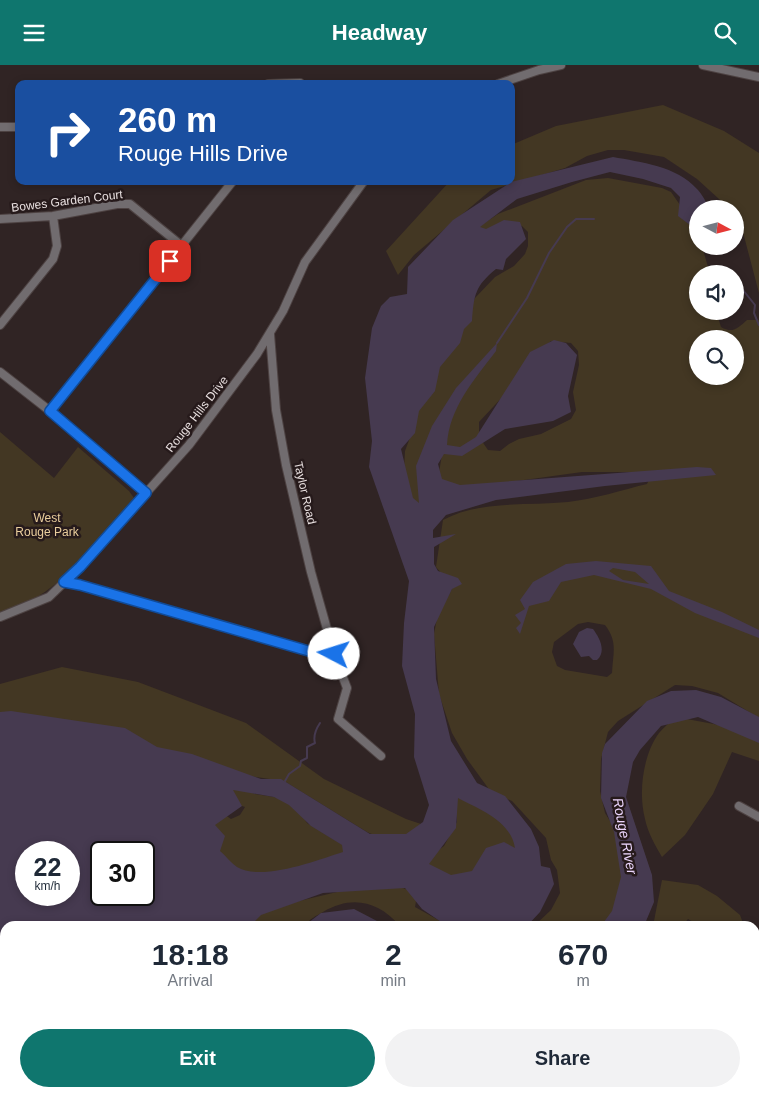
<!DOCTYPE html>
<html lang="en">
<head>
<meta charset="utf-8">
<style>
	body { margin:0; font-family:Helvetica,sans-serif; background:#f2f2f3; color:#1f2937; height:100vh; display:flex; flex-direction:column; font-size:19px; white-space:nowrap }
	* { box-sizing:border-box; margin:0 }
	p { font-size:16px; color:#747a83 }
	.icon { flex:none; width:28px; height:28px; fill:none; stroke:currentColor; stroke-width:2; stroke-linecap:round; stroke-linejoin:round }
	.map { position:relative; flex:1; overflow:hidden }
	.details { position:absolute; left:0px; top:856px; width:760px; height:176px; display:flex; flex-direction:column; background:#fff; border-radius:15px 15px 0 0; box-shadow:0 2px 8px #0003 }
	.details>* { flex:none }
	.hud { position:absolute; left:15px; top:15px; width:500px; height:105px; border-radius:10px; box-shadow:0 2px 8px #0003; background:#1a4fa0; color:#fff; overflow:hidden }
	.needle { width:32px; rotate:97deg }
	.buttons { position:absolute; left:689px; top:135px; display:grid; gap:10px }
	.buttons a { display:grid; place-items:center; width:55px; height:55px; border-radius:50%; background:#fff; box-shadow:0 2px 8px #0003; font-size:25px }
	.speed { position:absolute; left:15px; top:776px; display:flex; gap:10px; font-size:25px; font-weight:700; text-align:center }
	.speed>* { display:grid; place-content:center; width:65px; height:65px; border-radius:50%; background:#fff; box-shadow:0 2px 8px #0003; line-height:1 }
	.speed small { font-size:12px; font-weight:400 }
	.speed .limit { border:2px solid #111; border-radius:8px; background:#fff; color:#111 }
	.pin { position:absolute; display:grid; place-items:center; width:42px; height:42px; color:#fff; margin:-21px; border-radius:10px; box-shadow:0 2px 8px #0006 }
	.me { position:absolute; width:55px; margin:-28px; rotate:275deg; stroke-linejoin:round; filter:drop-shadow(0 0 4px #0008) }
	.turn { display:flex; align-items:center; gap:18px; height:105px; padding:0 20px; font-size:22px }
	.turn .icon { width:65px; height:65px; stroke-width:2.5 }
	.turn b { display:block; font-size:35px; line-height:42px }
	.eta { display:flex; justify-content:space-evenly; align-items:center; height:85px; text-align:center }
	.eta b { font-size:30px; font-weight:600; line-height:35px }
	.cta { display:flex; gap:10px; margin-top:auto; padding:10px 20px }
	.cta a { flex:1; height:58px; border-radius:30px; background:#0f766e; color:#fff; font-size:20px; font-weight:600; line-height:58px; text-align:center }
	.cta a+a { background:#f2f2f3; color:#1f2937 }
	header { display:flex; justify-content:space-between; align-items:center; height:65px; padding:0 20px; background:#0f766e; color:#fff; font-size:22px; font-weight:600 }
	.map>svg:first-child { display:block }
</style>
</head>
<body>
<header><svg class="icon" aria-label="menu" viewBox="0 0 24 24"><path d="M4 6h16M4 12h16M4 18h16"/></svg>Headway<svg class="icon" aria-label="search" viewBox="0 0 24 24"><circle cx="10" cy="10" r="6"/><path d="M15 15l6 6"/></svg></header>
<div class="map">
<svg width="759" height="1032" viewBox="0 0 759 1032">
	<rect width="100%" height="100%" fill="#302424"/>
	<path fill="#433723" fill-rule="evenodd" d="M 663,40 L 724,66 L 759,88 L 759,228 L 740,156 L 735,150 L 735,144 L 730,144 L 697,114 L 664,92 L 624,85 L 608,85 L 587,91 L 565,103 L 491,125 L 414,190 L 398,210 L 386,186 L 450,116 L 511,116 L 511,80 L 556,61 Z
		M 608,113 L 662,123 L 671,127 L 696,163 L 698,181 L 702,181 L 710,209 L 698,209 L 698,246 L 716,246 L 721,262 C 733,269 738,263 747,255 L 759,255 L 759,653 L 718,628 L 692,621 L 675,620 L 618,656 L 608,667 L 601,694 L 600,726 L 605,748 L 628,785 L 614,849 L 601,861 L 534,861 L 551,845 L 560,828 L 557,805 L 551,795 L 546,773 L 512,736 L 491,727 L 467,694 L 452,668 L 439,629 L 434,569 L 437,553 L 453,522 L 436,502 L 443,455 C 480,435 527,441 568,437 C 595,434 622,425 647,419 L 650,413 L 635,407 L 582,407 L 451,425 L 437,419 L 445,372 L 424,439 L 415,448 L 404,405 L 405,386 L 411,370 L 414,342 L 464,260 L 475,233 L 495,212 L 514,201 L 525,189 L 528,181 L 528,167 L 522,161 L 515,159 L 459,175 L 498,149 L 586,115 ZM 698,274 L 735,274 L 735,311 L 698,311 ZM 551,276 L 571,278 L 578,286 L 579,300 L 573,327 L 576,345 L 571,354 L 541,369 L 519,374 L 509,379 L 500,386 L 488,385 L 479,372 L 479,357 L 508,326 L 525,299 ZM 588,557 L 605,560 C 618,577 613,587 612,608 L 607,612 L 565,605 L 557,601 L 552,587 L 554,577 L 578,559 Z
		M 0,367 L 54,413 L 78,382 L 129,426 L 134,433 C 97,476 58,534 0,548 Z
		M 62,602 L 138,617 L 246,658 L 324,714 L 406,754 L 424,760 L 409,775 L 388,776 L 367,767 L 284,716 L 248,711 L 0,650 L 0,619 Z
		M 676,652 L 719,660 L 759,676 L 759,696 L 732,687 L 713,729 L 685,770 L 662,792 C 655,780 648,768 645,754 C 638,727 643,690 659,668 C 664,662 670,657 676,652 Z
		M 156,712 L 231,719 L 255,729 L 287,734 L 295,740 L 307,758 L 354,787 L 272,814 L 187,804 L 221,747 L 231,754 L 240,750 L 245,742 Z
		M 446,715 L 496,750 L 524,785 L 487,838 L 428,800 L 428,793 L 444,781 L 457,757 L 454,731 Z
		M 662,815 L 698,820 L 717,831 L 740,850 L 744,861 L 700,861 L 688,854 L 682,861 L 653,861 Z
		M 400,822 L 414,827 L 417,830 L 415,842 L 449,861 L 400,861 C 378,836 352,830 323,847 C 316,851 309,854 305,861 L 238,861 L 251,852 L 299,836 L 354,823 Z
		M 641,1028 L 710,1028 L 704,1032 L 630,1032 Z"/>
	<path fill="#463a50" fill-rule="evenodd" d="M 613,92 C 640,97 677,101 697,124 C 702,129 706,137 710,144 L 698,144 L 697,168 L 694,163 L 678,151 L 680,132 L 671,123 L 643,114 L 610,107 L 572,117 L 517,134 L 480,162 L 486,164 L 504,155 L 520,157 L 526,174 L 506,194 L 503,205 L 496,204 C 475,221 474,230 472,256 L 464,264 L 460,278 L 440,302 L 435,326 L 419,346 L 415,368 L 401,384 L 413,433 L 419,438 L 416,401 L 432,361 L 456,323 L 497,278 L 496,286 C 474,315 449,343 447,380 L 460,382 L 476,372 L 530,287 L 554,275 L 566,278 L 577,290 L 568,331 L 571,347 L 553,356 L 505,364 L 462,391 L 444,389 L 438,399 L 442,414 L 460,420 L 697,402 L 711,403 L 716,410 L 605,421 L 496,435 L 446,450 L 433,465 L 433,473 L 456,469 L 434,482 L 434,499 L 438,506 L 458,513 L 462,519 L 452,524 L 434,562 L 436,614 L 451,676 L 477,718 L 505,731 L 531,764 L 539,782 L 541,801 L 550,803 L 554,819 L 540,847 L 527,861 L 447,861 L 422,844 L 405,823 L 323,828 L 261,850 L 250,861 L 5,861 L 5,891 L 0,889 L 0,647 L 11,646 L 125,663 L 157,682 L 192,689 L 261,714 L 281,714 L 370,769 L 406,769 L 423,757 L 429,740 L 414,692 L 415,649 L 402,601 L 404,558 L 409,516 L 369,402 L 372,376 L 365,313 L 372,263 L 381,241 L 390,232 L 407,229 L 408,202 L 453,155 L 511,117 ZM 233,725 L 274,732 L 289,740 L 311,761 L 342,780 L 343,787 C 318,795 261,817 237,802 C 231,798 226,791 220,786 L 225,771 L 215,760 L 242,741 ZM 458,733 C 479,744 511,756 515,783 L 504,777 L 486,783 L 472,806 L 451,810 L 429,799 L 456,763 ZM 26,788 L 69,788 L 69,830 L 26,830 ZM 101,788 L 144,788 L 144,830 L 101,830 Z
		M 596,496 L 651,501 L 669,526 L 722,547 L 759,565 L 759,573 L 695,548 L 651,524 L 594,510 L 561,517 L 549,536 L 529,541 L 520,569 L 516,563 L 521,558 L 515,550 L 525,544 L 520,535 L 533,517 L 566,499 ZM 613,503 L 635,507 L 649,519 L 623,515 L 609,506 Z
		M 587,563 L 593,564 C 599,572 607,586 597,595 L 593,595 L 589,591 L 581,592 L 573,579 L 579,567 Z
		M 696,625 L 721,632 L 759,652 L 759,678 L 698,652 L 661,661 L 640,685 L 633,697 L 626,732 L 652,810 L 654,837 L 644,861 L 601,861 L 612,846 L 621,812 L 614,767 L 601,733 L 602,688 L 605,679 L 647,636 L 671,626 Z
		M 354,844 L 377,856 L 381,861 L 304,861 L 321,848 Z
		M 245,1028 L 625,1028 L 618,1032 L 251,1032 Z"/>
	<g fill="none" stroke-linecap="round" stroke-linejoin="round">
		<path stroke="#463a50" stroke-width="2" d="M 743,225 L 755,240 L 754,248 L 759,260
			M 497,278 L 527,233 L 549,188 L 567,162 L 576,154 L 594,154
			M 285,716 L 289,709 L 300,701 L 301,696 L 307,693 L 307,682 L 315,678 C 313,671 316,664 320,658"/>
		<defs>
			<path id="street" d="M 703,0 L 759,12
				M 268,19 L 300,18
				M 498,19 L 539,5 L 561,0
				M 0,62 L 19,62
				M 0,154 L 53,151 L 117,139 L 130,139 L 182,181
				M 0,260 L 53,194 L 57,181 L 53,151
				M 270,269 L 276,345 L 286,400 L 311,507 L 334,589
				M 0,307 L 50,346 L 146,428
				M 50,346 L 233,116
				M 64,517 L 80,520 L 312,587 L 334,589 L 347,623 L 338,654 L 381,691
				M 0,552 L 49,532 L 80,502 L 189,380 L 257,289 L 283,246 L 305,197 L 364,116
				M 739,741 L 759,752"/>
		</defs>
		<use href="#street" stroke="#4d4242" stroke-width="10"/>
		<use href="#street" stroke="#716c6f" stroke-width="8"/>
		<path stroke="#cbc1c1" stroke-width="2" d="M 0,948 L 5,952
			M 113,1028 L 120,1032"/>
	</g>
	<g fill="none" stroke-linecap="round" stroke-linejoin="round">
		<defs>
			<path id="route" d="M 170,196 L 50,346 L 146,428 L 80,502 L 64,517 L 80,520 L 312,587 L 334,589"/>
		</defs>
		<use href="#route" stroke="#114b97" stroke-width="12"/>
		<use href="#route" stroke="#1a73e8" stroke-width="9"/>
	</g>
	<g text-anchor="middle" stroke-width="5" stroke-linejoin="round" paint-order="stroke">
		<g font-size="12" fill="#e8dfdf" stroke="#261a1b">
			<text transform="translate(67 136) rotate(-7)" y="4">Bowes Garden Court</text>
			<text transform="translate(197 349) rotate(-52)" y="4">Rouge Hills Drive</text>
			<text transform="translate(305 428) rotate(77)" y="4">Taylor Road</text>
		</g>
		<g font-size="12" fill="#eace9d" stroke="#261a1b">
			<text x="47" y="457">West<tspan x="47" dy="14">Rouge Park</tspan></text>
		</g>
		<g font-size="14" font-style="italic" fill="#ecd6fd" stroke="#261a1b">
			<text transform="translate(625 771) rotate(79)" y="5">Rouge River</text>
		</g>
	</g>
</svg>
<div class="buttons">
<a><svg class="needle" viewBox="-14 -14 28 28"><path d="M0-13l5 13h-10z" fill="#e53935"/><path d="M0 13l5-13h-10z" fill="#747a83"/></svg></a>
<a><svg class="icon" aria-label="sound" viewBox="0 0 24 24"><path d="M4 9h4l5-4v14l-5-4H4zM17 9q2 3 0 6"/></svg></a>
<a><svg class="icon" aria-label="search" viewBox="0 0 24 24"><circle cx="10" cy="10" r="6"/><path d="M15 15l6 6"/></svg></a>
</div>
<div class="speed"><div>22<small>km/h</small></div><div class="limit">30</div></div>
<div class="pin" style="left:170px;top:196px;background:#d93025"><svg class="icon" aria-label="arrive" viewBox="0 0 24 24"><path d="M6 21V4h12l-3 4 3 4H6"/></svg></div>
<svg class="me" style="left:334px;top:589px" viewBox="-20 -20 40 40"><circle r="19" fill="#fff"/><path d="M0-13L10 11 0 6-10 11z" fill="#1a73e8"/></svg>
<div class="hud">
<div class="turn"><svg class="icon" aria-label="right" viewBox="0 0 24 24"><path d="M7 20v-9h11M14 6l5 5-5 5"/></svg><div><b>260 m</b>Rouge Hills Drive</div></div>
</div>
<section class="details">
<div class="eta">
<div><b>18:18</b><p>Arrival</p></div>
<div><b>2</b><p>min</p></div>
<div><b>670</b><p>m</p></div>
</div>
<div class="cta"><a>Exit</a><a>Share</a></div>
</section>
</div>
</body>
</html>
